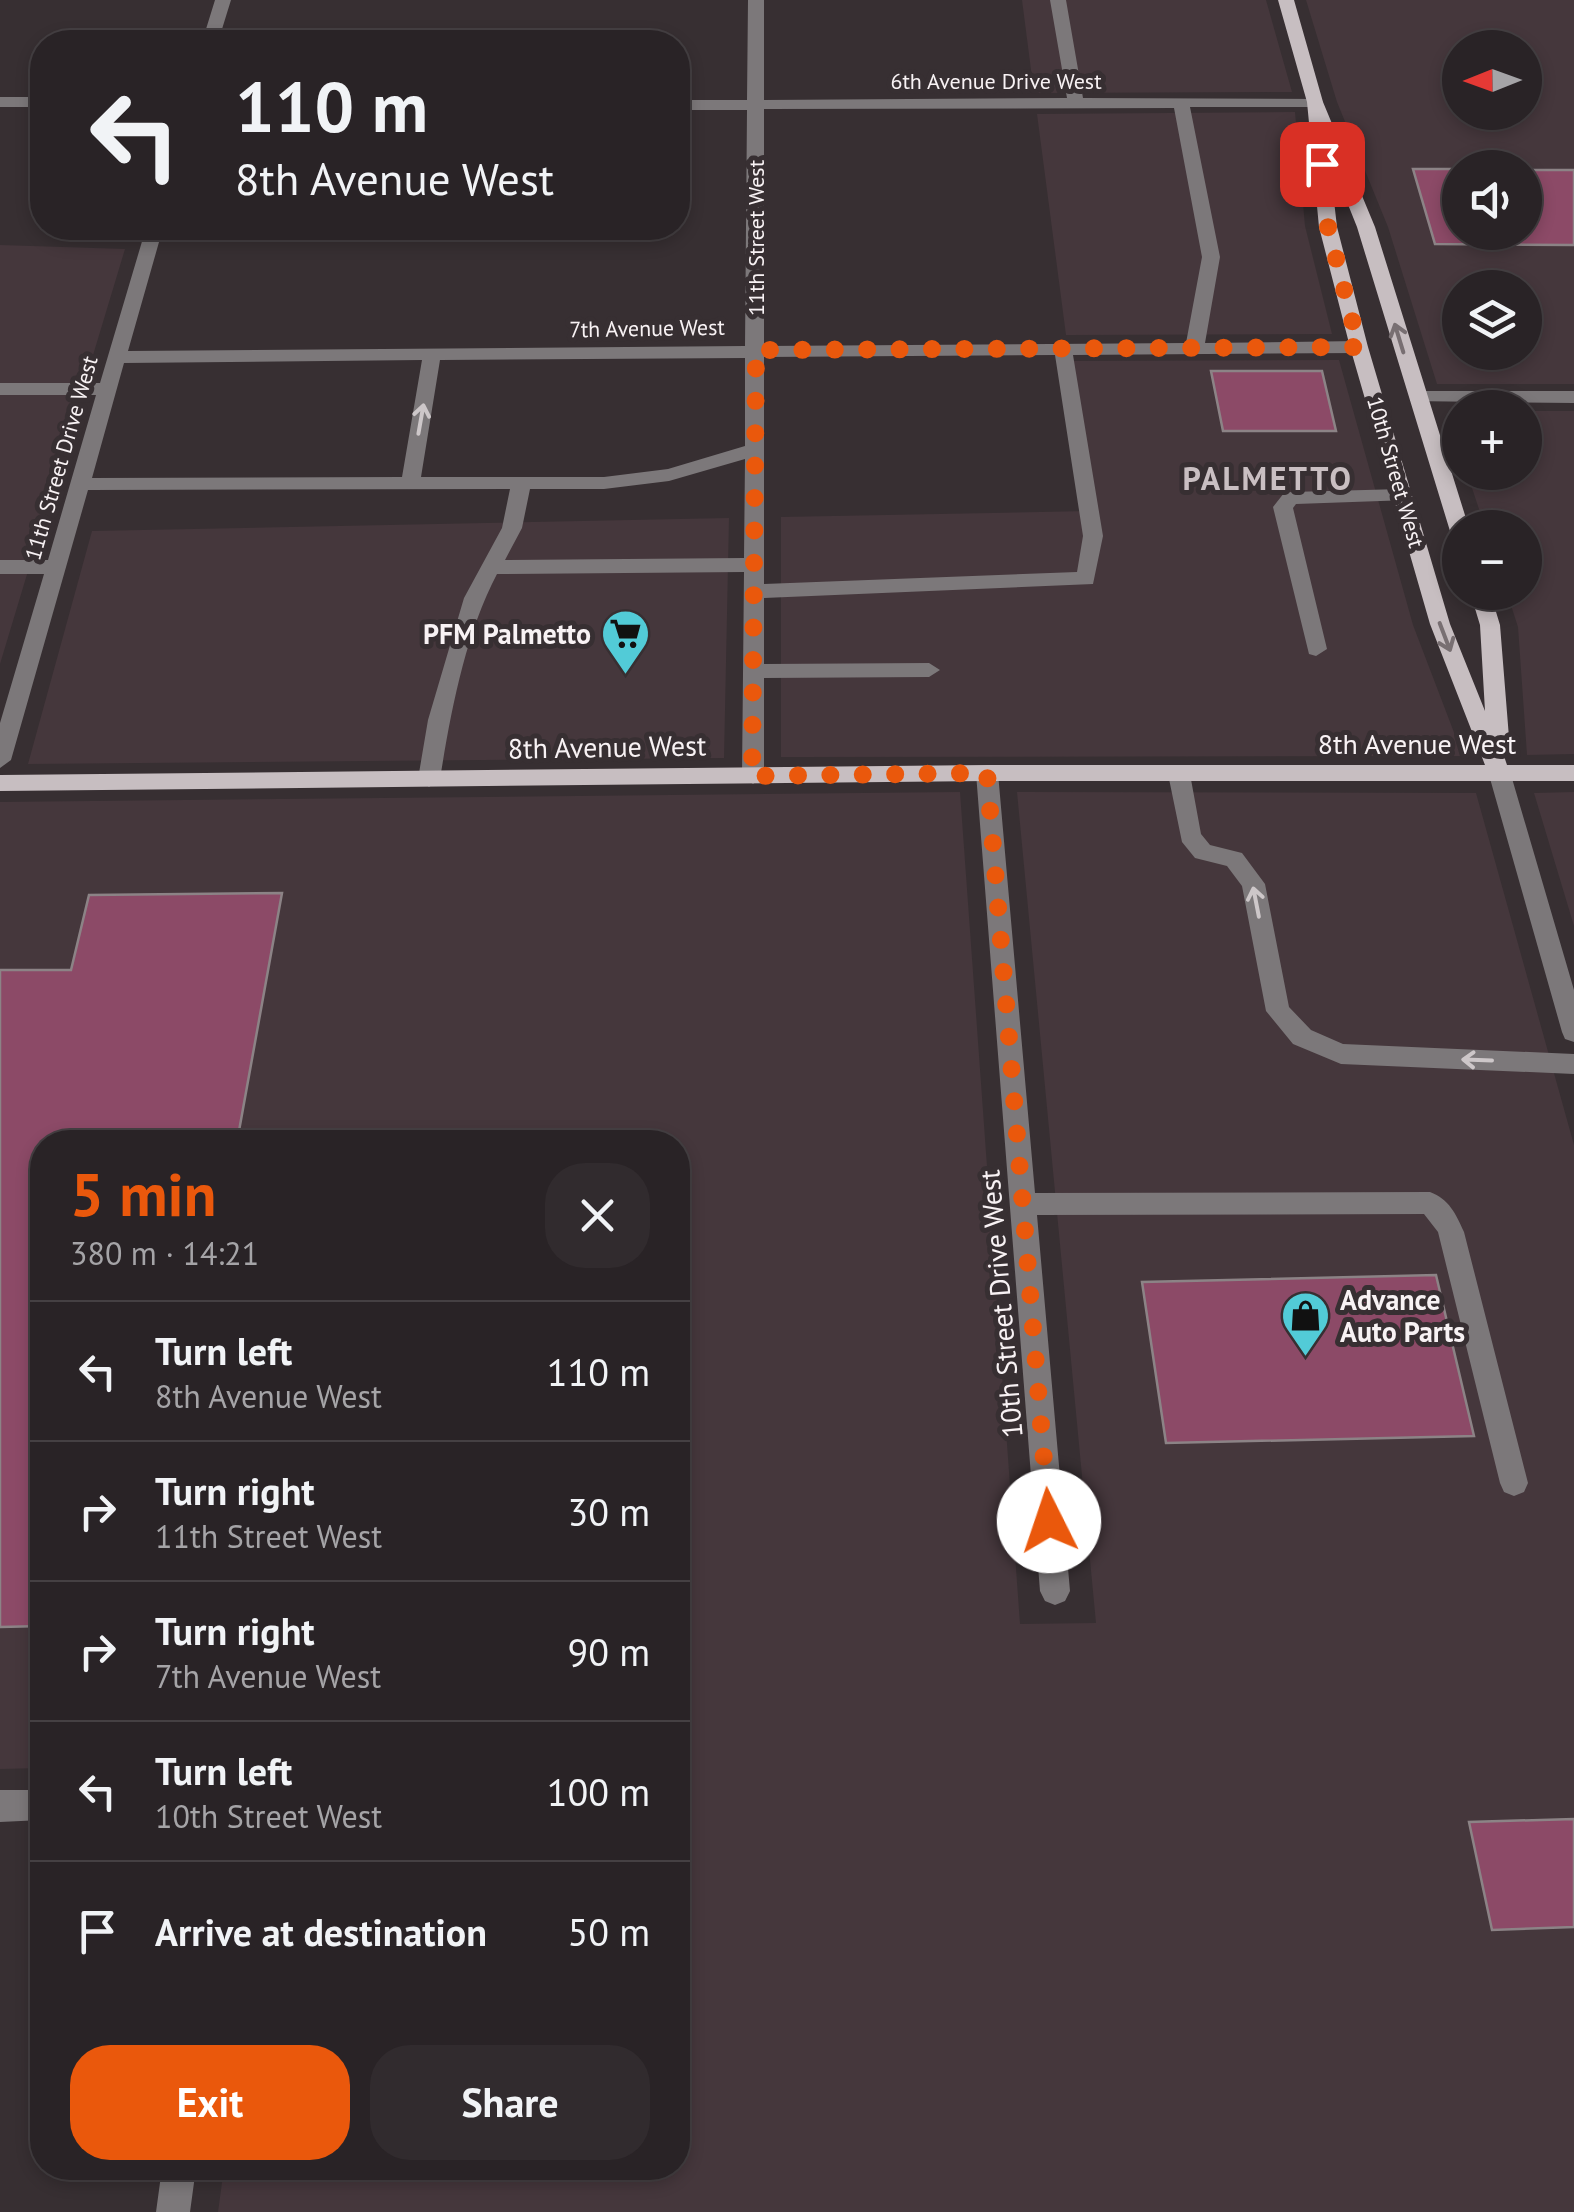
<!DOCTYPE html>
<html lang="en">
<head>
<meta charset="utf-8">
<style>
	body { margin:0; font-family:"PT Sans",sans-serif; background:#312b2e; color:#f1f3f6; height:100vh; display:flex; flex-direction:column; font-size:38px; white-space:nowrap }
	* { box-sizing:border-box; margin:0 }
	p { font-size:32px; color:#a5a4a7 }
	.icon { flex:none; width:55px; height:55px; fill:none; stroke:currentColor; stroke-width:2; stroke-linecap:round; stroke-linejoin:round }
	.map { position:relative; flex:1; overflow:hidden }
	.side { position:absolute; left:30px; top:1130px; width:660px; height:1050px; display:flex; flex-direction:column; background:#292326; border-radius:40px; box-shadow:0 5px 15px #0003,0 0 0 2px #454043 }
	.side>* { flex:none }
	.guide { position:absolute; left:30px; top:30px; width:660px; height:210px; border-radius:40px; box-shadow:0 5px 15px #0003,0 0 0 2px #454043; background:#292326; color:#f1f3f6; overflow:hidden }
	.needle { width:65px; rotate:269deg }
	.controls { position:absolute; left:1442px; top:30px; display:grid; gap:20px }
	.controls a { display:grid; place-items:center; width:100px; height:100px; border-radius:50%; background:#292326; box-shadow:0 5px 15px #0003,0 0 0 2px #454043; font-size:50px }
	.pin { position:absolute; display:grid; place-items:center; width:85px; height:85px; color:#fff; margin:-42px; border-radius:20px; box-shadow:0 5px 15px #0006 }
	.me { position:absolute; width:110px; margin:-55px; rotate:356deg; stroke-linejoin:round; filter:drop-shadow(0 0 8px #0008) }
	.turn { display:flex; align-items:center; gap:35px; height:210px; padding:0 40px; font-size:45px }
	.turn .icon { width:130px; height:130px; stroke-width:2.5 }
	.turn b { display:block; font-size:70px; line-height:85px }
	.round { display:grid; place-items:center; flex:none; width:105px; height:105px; border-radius:40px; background:#312b2e }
	.summary { display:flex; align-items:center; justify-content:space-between; height:170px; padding:0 40px }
	h1 { font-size:60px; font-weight:700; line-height:75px; color:#ea580c }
	.primary-button { display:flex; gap:20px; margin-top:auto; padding:20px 40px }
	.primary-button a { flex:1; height:115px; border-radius:40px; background:#ea580c; color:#fff; font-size:40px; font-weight:700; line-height:115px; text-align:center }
	.primary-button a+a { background:#312b2e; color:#f1f3f6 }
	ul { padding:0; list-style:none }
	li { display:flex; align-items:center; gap:30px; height:140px; padding:0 40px; border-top:2px solid #454043 }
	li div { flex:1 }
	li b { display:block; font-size:38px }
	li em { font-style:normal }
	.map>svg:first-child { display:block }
</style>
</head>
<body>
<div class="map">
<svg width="1574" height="2212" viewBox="0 0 1574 2212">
	<rect width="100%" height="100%" fill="#372f32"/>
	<path fill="#45373c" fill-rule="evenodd" d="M 1022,0 L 1266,0 L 1292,92 L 1034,93 Z
		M 1306,0 L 1574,0 L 1574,384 L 1437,384 L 1388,227 L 1337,102 ZM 1460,48 L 1525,48 L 1525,112 L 1460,112 ZM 1460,168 L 1525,168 L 1525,232 L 1460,232 ZM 1460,288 L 1525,288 L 1525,352 L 1460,352 Z
		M 1295,112 L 1305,226 L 1332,334 L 1066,335 L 1037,114 Z
		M 0,245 L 125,249 L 0,664 Z
		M 1339,360 L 1413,625 L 1463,756 L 781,757 L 781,517 L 1089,511 L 1070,361 Z
		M 1525,411 L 1574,411 L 1574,754 L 1527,755 L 1518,627 L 1507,593 L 1525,592 L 1525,528 L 1485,527 L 1467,473 L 1525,472 Z
		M 729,518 L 724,758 L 28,764 L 92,531 Z
		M 960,792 L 1020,1624 L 1096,1623 L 1017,792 L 1476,793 L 1574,1145 L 1574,2212 L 218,2212 L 224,2168 L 678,2168 L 678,1142 L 42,1142 L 42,1768 L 0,1769 L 0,802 Z
		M 1574,792 L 1574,926 L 1534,793 Z"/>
	<path fill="#8c4a67" stroke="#8c8386" stroke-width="2.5" d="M 1413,169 L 1460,169 L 1460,232 L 1525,232 L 1525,170 L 1574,170 L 1574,245 L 1435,244 Z
		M 1211,371 L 1322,371 L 1336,431 L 1223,431 Z
		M 282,893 L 237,1142 L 42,1142 L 42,1626 L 0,1627 L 0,970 L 71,970 L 89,895 Z
		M 1436,1275 L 1474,1436 L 1166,1443 L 1142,1282 Z
		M 1574,1819 L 1574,1927 L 1492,1930 L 1469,1822 Z"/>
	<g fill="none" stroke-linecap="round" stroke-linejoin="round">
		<path fill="#7c787a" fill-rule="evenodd" d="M 215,0 L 231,0 L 218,42 L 202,42 Z
			M 748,0 L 764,0 L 764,100 L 1067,98 L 1050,0 L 1066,0 L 1083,98 L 1321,99 L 1323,102 L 1315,107 L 1190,107 L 1220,257 L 1205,343 L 1359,341 L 1368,347 L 1359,353 L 1073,355 L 1103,536 L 1093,584 L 764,598 L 764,664 L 929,663 L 940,670 L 929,677 L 764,678 L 764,776 L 753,784 L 742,776 L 744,572 L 497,574 C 465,635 451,711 440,779 L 429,787 L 418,779 L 428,720 L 464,598 L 502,528 L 510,489 L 88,490 L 11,760 L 0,768 L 0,723 L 44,574 L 0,574 L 0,560 L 48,560 L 96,395 L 0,395 L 0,383 L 100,383 L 146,228 L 163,228 L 128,351 L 745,346 L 747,110 L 678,110 L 678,100 L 747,100 ZM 1174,108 L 1202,257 L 1186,343 L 764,346 L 764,109 ZM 1055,355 L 1083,536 L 1077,572 L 764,584 L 764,357 ZM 745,358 L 745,446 L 668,469 L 604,477 L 421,477 L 440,360 ZM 422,360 L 402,477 L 92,478 L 124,363 ZM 745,459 L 744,558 L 505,560 L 522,528 L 530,489 L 604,489 L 669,481 Z
			M 0,97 L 42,97 L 42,107 L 0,107 Z
			M 1417,391 L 1574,391 L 1574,403 L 1410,401 L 1410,393 Z
			M 1402,489 L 1409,490 L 1409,500 L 1296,504 L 1293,508 L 1327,649 L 1316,656 L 1309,654 L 1273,507 L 1284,493 L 1291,492 Z
			M 987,765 L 998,773 L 1035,1193 L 1430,1192 C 1449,1199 1456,1214 1464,1232 L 1528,1483 L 1524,1492 L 1514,1496 L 1504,1492 L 1500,1483 L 1438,1232 L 1424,1214 L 1037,1215 L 1070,1591 L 1065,1601 L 1055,1605 L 1045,1601 L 1040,1591 L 976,773 Z
			M 1179,766 L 1190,774 L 1201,834 L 1210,845 L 1242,853 L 1265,884 L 1289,1007 L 1311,1030 L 1343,1044 L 1574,1054 L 1574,1074 L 1341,1064 L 1293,1044 L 1266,1011 L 1242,886 L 1227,866 L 1195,858 L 1182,842 L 1168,774 Z
			M 1500,767 L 1511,775 L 1574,990 L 1574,1042 L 1565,1039 L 1562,1032 L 1489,775 Z
			M 0,1790 L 42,1790 L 42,1820 L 0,1822 Z
			M 162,2168 L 196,2168 L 190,2212 L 156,2212 Z"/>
		<path fill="#c7bec1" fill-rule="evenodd" d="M 1278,0 L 1294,0 L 1323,102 L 1375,227 L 1469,528 L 1460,528 L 1460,538 L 1450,531 L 1357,227 L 1329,157 L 1337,227 L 1368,347 L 1450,624 L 1485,711 L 1480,625 L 1470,592 L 1490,592 L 1500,625 L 1510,750 L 1504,756 L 1507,765 L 1574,765 L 1574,781 L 987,781 L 0,791 L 0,775 L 987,765 L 1485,765 L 1430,624 L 1350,347 L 1319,227 L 1307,102 Z"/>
	</g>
	<defs><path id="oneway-shaft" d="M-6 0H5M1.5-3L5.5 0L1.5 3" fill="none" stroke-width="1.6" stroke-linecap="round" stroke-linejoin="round" transform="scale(2.5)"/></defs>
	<g stroke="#786f72">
		<use href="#oneway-shaft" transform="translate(1399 338) rotate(-107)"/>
		<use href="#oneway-shaft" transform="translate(1445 637) rotate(69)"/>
	</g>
	<g stroke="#cdc7c9">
		<use href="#oneway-shaft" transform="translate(421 419) rotate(-80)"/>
		<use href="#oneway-shaft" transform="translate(1256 902) rotate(-101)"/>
		<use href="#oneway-shaft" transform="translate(1477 1060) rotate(-178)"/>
	</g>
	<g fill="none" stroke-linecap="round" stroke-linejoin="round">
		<path stroke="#ea580c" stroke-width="18" stroke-dasharray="0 32.4" d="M 1049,1521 L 987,773 L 752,776 L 756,350 L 1359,347 L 1328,227 L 1322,164"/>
	</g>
	<defs>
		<symbol id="supermarket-pin" viewBox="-11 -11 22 30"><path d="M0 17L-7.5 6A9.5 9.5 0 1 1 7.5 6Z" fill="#52cbd7" stroke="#372f32"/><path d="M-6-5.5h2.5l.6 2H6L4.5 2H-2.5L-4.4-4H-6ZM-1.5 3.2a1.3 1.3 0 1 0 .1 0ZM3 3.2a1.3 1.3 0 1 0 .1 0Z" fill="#111"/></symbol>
		<symbol id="shop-pin" viewBox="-11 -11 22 30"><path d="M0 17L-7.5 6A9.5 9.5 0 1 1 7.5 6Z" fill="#52cbd7" stroke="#372f32"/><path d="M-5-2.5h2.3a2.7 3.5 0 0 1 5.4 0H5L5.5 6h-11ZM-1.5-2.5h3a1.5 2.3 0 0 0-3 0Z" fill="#111"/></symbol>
	</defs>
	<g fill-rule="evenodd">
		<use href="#supermarket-pin" x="598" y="606" width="55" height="75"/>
		<use href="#shop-pin" x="1278" y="1288" width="55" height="75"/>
	</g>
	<g text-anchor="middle" stroke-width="10" stroke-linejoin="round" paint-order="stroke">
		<g font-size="22" fill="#f8f2f4" stroke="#372f32">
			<text x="996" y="89">6th Avenue Drive West</text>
			<text transform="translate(756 238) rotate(-90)" y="8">11th Street West</text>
			<text transform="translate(647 328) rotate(-1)" y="8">7th Avenue West</text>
			<text transform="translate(61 458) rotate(-74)" y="8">11th Street Drive West</text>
			<text transform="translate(1396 472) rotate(74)" y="8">10th Street West</text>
		</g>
		<g font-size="28" font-weight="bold" fill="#f8f2f4" stroke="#372f32" text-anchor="end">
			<text x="591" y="644">PFM Palmetto</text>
			<text x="1340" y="1310" text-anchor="start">Advance<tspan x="1340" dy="32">Auto Parts</tspan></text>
		</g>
		<g font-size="28" fill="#f8f2f4" stroke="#372f32">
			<text x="1417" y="754">8th Avenue West</text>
			<text transform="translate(607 747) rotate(-1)" y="10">8th Avenue West</text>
			<text transform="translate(1001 1304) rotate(-95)" y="10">10th Street Drive West</text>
		</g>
		<g font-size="32" font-weight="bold" letter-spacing="2.5" fill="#c9bfc2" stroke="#372f32">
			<text x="1268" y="490">PALMETTO</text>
		</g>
	</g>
</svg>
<div class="controls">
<a><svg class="needle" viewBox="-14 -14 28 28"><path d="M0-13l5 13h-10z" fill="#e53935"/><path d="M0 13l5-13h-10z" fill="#a5a4a7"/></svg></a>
<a><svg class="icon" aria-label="sound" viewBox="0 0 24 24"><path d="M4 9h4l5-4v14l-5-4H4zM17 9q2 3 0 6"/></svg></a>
<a><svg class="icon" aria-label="layers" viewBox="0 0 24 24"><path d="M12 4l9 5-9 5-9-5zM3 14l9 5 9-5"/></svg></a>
<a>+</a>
<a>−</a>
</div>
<div class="pin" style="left:1322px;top:164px;background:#d93025"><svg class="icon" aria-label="arrive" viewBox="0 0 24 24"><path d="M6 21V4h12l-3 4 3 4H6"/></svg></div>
<svg class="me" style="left:1049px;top:1521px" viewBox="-20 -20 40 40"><circle r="19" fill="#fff"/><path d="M0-13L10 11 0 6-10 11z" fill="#ea580c"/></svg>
<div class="guide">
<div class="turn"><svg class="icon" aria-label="left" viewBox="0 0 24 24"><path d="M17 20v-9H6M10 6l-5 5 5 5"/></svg><div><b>110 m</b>8th Avenue West</div></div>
</div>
<section class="side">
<div class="summary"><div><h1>5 min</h1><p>380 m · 14:21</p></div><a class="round"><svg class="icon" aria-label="close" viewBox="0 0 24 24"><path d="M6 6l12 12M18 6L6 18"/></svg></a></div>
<ul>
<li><svg class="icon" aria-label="left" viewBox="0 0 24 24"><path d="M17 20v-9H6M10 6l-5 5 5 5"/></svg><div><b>Turn left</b><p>8th Avenue West</p></div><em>110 m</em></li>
<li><svg class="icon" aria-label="right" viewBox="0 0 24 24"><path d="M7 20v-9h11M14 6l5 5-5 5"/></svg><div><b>Turn right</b><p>11th Street West</p></div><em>30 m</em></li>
<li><svg class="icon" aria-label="right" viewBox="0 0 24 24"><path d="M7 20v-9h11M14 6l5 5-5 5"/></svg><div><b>Turn right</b><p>7th Avenue West</p></div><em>90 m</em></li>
<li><svg class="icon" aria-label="left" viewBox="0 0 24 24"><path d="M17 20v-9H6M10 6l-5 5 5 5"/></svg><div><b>Turn left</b><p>10th Street West</p></div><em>100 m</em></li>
<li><svg class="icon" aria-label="arrive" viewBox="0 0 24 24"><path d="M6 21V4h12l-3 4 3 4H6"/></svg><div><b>Arrive at destination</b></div><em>50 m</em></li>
</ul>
<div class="primary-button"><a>Exit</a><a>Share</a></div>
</section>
</div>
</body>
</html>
